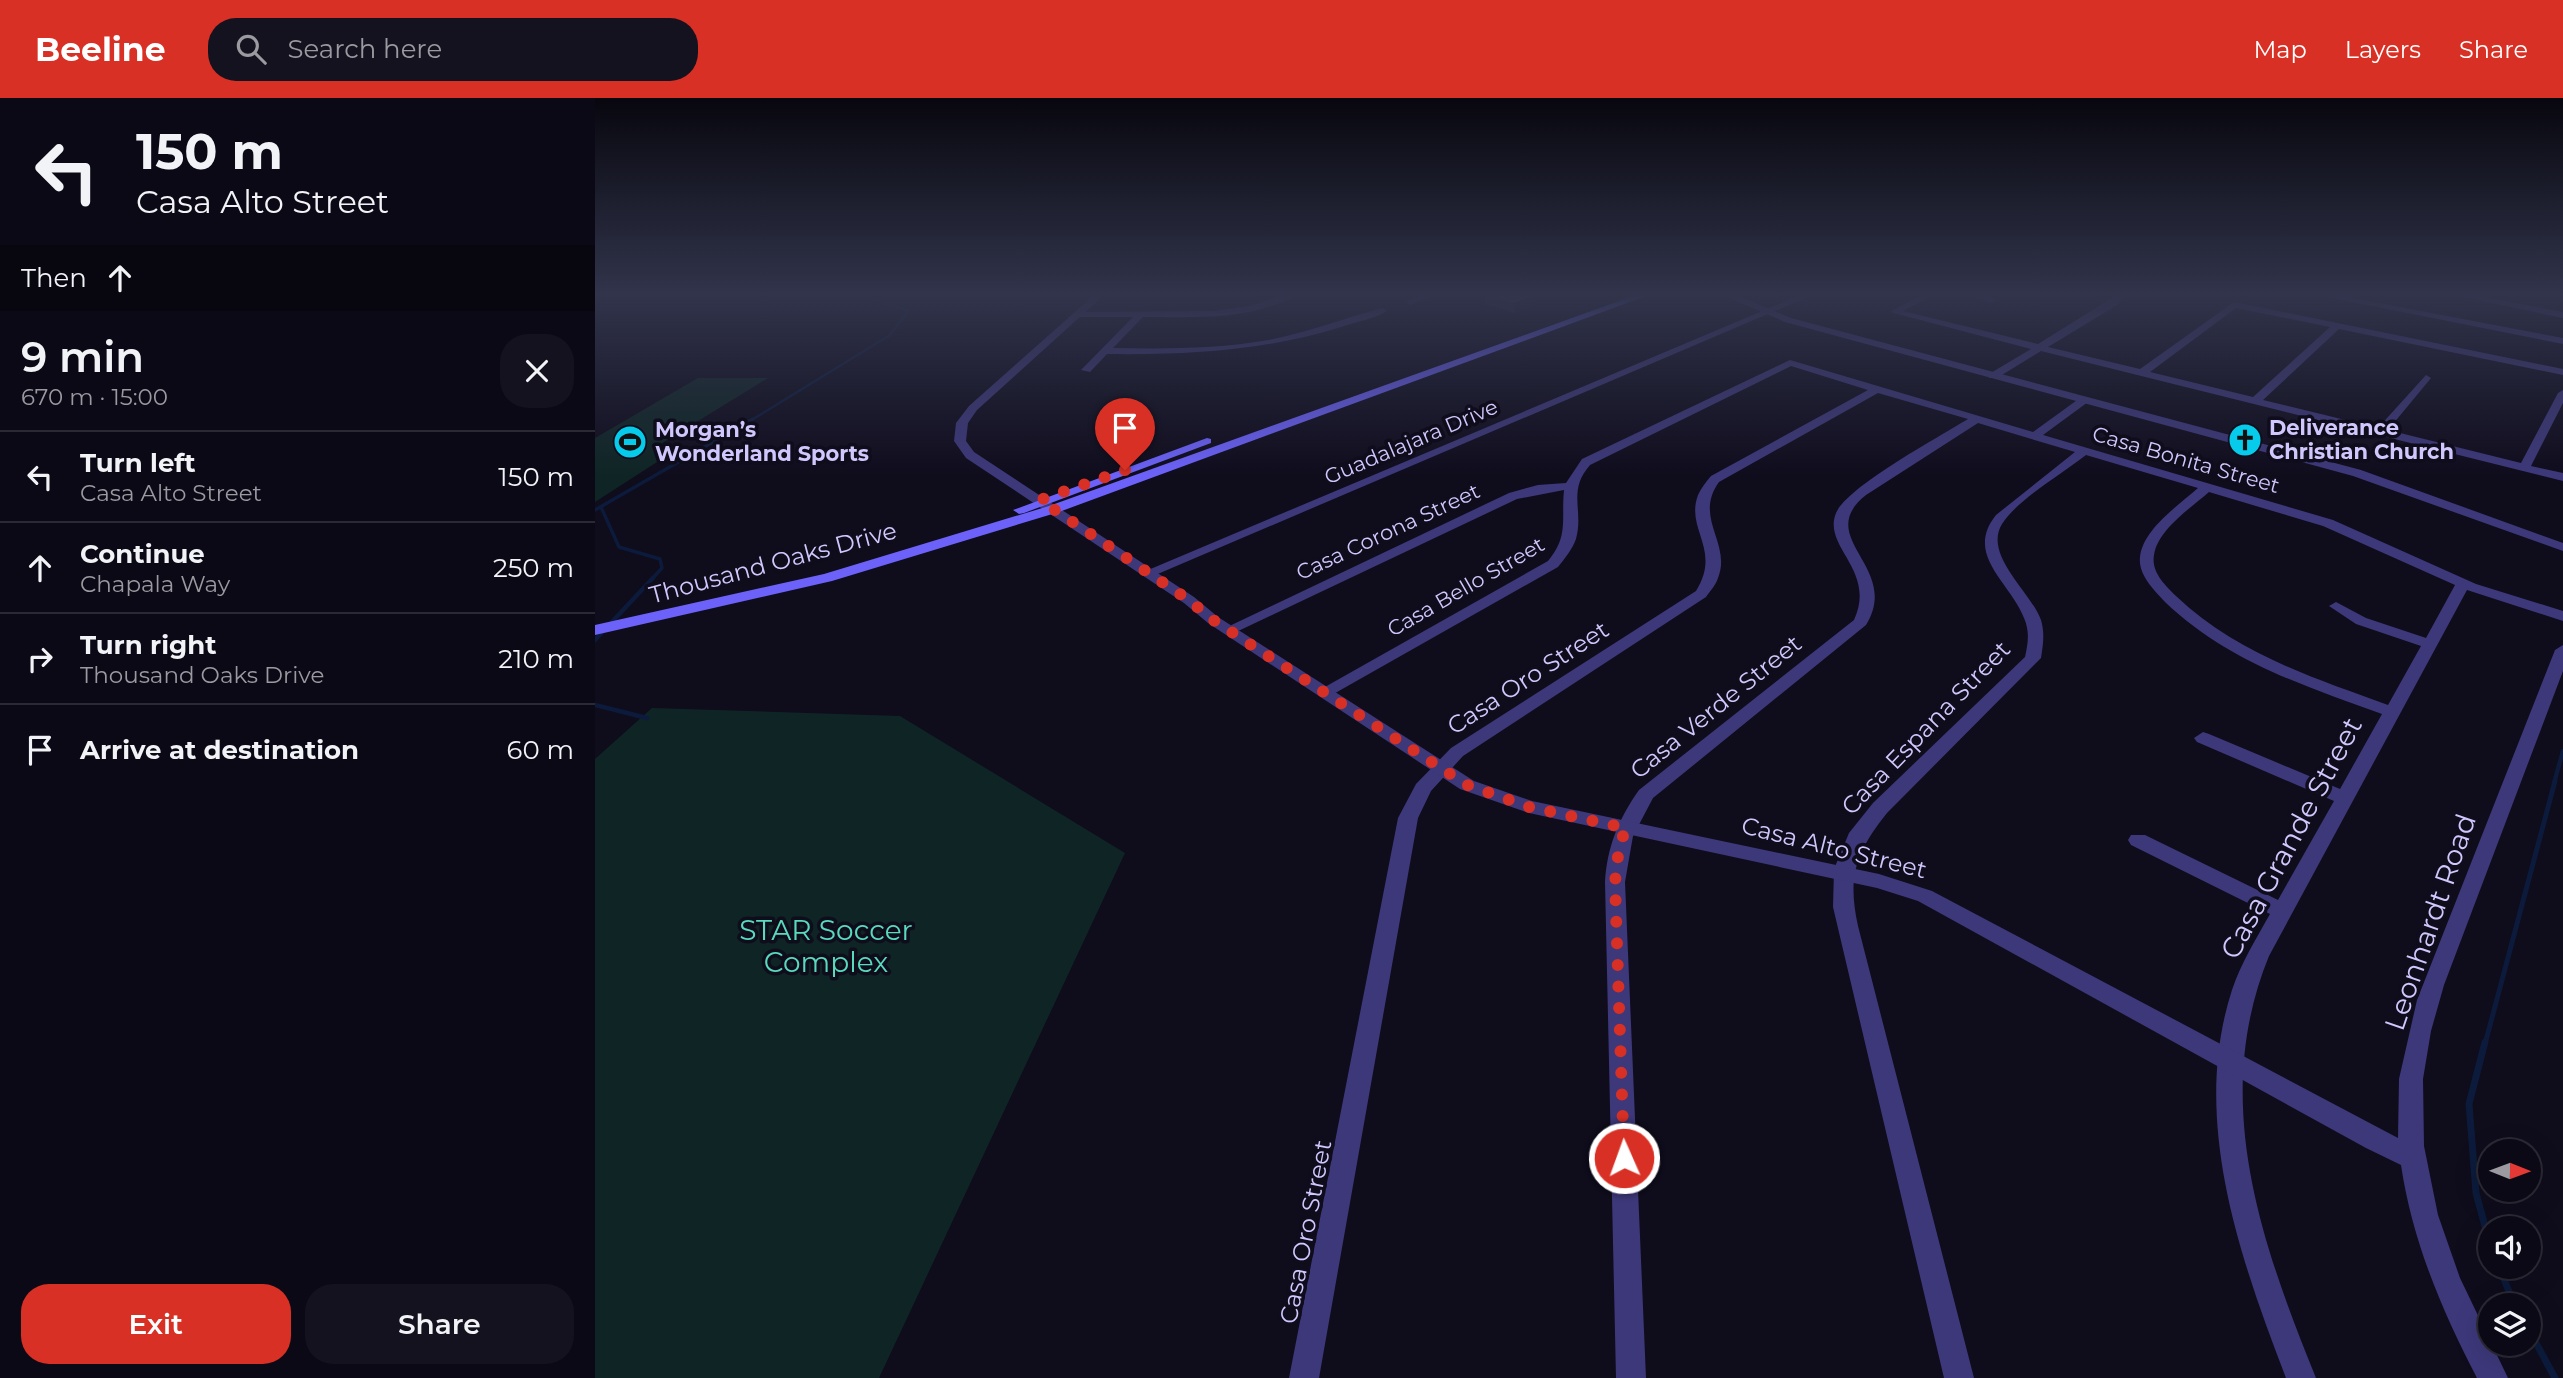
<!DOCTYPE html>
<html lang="en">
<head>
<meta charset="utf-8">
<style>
	body { margin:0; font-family:Montserrat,sans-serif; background:#14121e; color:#f1f3f6; height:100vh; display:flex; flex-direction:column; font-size:26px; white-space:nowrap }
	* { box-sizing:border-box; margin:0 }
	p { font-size:23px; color:#9a9aa0 }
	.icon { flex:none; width:38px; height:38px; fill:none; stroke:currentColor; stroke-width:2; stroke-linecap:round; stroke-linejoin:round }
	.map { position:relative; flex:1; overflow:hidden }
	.side { display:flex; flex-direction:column; background:#0b0915; width:595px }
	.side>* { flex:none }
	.hud { background:#0b0915; color:#f1f3f6; overflow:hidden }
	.needle { width:46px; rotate:91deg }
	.buttons { position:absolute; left:1883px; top:1041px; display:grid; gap:14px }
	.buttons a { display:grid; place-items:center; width:63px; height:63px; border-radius:50%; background:#0b0915; box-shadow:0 7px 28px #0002,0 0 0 2px #2b2a34; font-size:35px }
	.pin { position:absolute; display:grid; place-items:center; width:60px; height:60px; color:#fff; margin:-72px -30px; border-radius:50% 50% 50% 0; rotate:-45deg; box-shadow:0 0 7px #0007 }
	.pin .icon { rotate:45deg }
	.me { position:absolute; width:77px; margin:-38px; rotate:358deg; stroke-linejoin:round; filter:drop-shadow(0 0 5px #0008) }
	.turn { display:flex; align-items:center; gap:24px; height:147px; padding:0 21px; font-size:32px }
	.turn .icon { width:91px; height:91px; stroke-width:2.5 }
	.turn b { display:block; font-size:49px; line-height:60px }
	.then { display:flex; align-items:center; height:66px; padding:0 21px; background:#0003; gap:14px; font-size:26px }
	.round { display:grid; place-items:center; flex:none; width:74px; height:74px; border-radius:28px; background:#14121e }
	.overview { display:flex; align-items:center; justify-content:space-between; height:119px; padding:0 21px }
	h1 { font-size:42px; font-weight:600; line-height:52px }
	.primary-button { display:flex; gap:14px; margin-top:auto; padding:14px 21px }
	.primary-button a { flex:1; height:80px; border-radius:28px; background:#d93025; color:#fff; font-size:28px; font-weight:600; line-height:80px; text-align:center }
	.primary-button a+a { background:#14121e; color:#f1f3f6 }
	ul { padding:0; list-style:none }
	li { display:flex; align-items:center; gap:21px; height:91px; padding:0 21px; border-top:2px solid #2b2a34 }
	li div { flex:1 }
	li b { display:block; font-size:26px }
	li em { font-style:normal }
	header { display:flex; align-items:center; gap:42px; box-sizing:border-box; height:98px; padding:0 35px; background:#d93025; color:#fff }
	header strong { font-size:33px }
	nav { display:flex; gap:38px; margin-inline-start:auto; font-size:24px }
	.search { width:490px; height:63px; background:#14121e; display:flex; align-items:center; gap:18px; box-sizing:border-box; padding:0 24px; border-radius:28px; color:#9a9aa0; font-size:26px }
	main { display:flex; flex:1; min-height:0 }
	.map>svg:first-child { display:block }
</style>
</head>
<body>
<header>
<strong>Beeline</strong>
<div class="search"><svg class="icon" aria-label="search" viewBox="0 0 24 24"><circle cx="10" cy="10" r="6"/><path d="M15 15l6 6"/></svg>Search here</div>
<nav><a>Map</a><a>Layers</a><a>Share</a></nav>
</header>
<main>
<section class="side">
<div class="hud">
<div class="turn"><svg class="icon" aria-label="left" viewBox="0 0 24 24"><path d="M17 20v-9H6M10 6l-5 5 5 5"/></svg><div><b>150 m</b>Casa Alto Street</div></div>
<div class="then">Then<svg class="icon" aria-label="ahead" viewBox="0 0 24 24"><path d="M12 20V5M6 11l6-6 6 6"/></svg></div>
</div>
<div class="overview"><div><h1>9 min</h1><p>670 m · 15:00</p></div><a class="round"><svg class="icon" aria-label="close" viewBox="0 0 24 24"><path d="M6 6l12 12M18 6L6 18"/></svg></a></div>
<ul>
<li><svg class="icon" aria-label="left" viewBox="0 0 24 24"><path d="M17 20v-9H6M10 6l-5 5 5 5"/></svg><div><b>Turn left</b><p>Casa Alto Street</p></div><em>150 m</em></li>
<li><svg class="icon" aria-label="ahead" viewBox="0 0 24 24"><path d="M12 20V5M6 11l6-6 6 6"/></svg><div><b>Continue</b><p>Chapala Way</p></div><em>250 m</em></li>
<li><svg class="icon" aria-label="right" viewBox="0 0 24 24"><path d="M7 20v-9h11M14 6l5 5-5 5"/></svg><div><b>Turn right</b><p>Thousand Oaks Drive</p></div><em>210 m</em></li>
<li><svg class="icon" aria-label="arrive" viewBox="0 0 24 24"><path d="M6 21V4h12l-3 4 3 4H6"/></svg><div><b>Arrive at destination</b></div><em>60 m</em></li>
</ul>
<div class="primary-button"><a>Exit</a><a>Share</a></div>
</section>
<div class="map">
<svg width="1968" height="1280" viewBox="0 0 1968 1280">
	<rect width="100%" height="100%" fill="#0f0c1c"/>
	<path fill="#0f2525" d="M 103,280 L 173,280 L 64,347 L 87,348 L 0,404 L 0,340 Z
		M 57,610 L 305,618 L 530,755 L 284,1280 L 0,1280 L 0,661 Z"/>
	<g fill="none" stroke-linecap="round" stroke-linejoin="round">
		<path stroke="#0c1b3b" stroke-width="2.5" d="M 1576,198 L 1578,201
			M 155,323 L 295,237 L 313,213 L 274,198"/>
		<path stroke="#0c1b3b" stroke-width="3.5" d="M 6,409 L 24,449 L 65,461 L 67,470 L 56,482
			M 0,412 L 158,321"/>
		<path stroke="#0c1b3b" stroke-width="4.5" d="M 15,526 L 58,480
			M 0,542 L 9,532
			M 0,607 L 52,620
			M 1959,685 L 1968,653"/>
		<path stroke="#0c1b3b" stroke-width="5" d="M 1890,946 L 1960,683"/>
		<path stroke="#0c1b3b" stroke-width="7" d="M 1890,944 L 1874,1006 L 1881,1095 L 1895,1147
			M 1904,1169 L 1920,1208
			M 1934,1232 L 1960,1280"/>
		<path fill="#3d387a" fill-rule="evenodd" d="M 685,198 L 699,198 C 655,223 597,219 548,219 L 518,250 C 570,251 622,251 673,242 C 712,235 749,220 787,210 L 792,213 C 779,221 760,224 746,229 C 669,253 593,257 512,256 L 495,274 L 486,272 L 538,219 L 485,219 L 480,216 L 482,214 L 619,213 L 655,208 Z
			M 823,198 L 837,198 L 815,207 L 811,204 Z
			M 1203,198 L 1215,198 L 558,478 L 548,478 L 546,475 Z
			M 1325,198 L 1337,198 L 1308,213 L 1443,246 L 1520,198 L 1529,198 L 1522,207 L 1453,249 L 1545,271 L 1639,204 L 1968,271 L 1968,277 L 1744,231 L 1668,302 L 1783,330 L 1831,277 L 1836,280 L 1793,332 L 1926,365 L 1963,295 L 1968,292 L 1968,305 L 1936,368 L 1968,375 L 1968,383 L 1446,253 L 1402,280 L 1394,280 L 1394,276 L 1436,251 L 1295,214 ZM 1641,210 L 1735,229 L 1658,299 L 1555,274 Z
			M 1378,198 L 1394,198 L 1401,202 L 1397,205 Z
			M 1727,198 L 1747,198 L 1968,240 L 1968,246 Z
			M 1863,198 L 1883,198 L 1968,214 L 1968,220 Z
			M 1195,262 L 1438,334 L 1485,300 L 1493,300 L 1493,304 L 1448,337 L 1738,422 L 1881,486 L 1968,513 L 1968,523 L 1872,492 L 1674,858 C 1615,1002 1666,1144 1721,1280 L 1691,1280 C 1645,1160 1595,1021 1637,892 C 1646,865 1661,841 1675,816 L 1536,747 L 1533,742 L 1536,737 L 1550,737 L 1683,802 L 1739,703 L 1602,644 L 1599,640 L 1608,634 L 1614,636 L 1745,691 L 1787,616 C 1709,588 1632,563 1570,504 C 1559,492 1543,477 1545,459 C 1548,431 1584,407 1603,390 L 1491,357 C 1467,376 1423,401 1407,426 C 1388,457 1436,494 1446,522 C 1450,536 1448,547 1446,560 L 1292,715 C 1261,754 1252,778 1263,828 L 1379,1280 L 1349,1280 L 1238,809 L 1239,771 L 1254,735 L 1278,705 L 1430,559 C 1433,545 1435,534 1429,520 C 1415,484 1369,457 1401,417 L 1480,354 L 1383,325 L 1271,397 C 1217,440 1307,469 1271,527 L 1058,700 L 1038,738 L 1030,784 L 1051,1280 L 1021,1280 L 1010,784 C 1012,749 1024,720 1044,692 L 1259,522 C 1282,472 1227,449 1241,415 C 1253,388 1344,339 1373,321 L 1283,295 L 1124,384 C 1098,420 1137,445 1123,480 C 1121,487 1115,493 1111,499 L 868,658 L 836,693 L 823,720 L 724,1280 L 694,1280 L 803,720 L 821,686 L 856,650 L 1101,493 C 1127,451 1090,432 1103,397 C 1106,390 1111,384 1116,378 L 1273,292 L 1196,268 L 995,367 C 972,393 989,412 981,441 C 977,452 970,460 963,469 L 735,598 L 729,599 L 721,594 L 953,463 C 974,438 966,422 969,392 L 922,401 L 639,535 L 634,537 L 626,532 L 914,395 L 943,387 L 971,385 L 987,361 ZM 1614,394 L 1728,428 L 1860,487 L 1831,540 L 1771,520 L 1741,504 L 1734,508 L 1761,526 L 1826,548 L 1793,607 C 1716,579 1641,555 1581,498 C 1570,487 1556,474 1559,457 C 1563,431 1596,410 1614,394 Z"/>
		<path fill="#3d387a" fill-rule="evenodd" d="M 498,198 L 508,198 L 382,312 L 373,325 L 371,343 L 379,354 L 599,499 L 623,519 L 879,683 L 937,703 L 1284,776 L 1337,793 L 1803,1040 L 1804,981 L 1822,902 L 1960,552 L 1968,547 L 1968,573 L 1849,887 L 1836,933 L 1828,981 L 1829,1048 L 1843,1117 L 1865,1180 L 1913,1280 L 1882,1280 C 1847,1213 1817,1142 1806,1067 L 1771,1050 L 1323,803 L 1282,790 L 934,715 L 865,691 L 613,525 L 589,505 L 371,360 L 359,343 L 361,325 L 374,308 Z
			M 1130,198 L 1143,198 L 1196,220 L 1766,372 L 1968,445 L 1968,453 L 1758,378 L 1190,224 Z"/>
		<path fill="#6c62fa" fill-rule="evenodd" d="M 1038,198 L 1051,198 L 464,414 L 237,483 L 0,537 L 0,527 L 229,476 L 454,408 Z
			M 612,340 L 616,341 L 616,345 L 429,415 L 424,416 L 418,412 Z"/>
	</g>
	<path fill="#2d244a" d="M 890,198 L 939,198 L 939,208 L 920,215 L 890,206 Z"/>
	<path fill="#1a132f" d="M 934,198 L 939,198 L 939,208 L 920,215 L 919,204 Z"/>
	<path fill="#3f365d" stroke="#564d76" stroke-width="2" d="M 901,198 L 934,198 L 919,204 Z"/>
	<linearGradient id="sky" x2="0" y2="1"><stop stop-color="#08070f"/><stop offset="0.52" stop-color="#31344b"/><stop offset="1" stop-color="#31344b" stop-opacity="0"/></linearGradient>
	<rect width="1968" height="378" fill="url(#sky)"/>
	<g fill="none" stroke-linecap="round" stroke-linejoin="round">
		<path stroke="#d93025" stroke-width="12" stroke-dasharray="0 21.6" d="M 530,372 L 445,402 L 594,502 L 618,522 L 872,687 L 934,709 L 1031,730 L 1024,749 L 1020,784 L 1029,1060"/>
	</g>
	<defs>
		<symbol id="church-disc" viewBox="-11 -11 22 22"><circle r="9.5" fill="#07cbea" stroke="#0f0c1c"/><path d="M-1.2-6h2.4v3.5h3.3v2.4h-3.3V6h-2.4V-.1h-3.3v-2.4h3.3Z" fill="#111"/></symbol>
		<symbol id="stadium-disc" viewBox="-11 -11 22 22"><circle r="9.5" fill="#07cbea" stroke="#0f0c1c"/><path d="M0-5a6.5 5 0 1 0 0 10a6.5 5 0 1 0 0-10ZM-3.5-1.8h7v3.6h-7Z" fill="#111"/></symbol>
	</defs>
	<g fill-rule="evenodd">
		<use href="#church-disc" x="1631" y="323" width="38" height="38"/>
		<use href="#stadium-disc" x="16" y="325" width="38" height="38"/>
	</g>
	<g text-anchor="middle" stroke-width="7" stroke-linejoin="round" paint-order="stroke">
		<g font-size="21" font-weight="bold" fill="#d0c8fd" stroke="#0f0c1c" text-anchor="start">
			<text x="1674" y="337">Deliverance<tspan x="1674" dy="24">Christian Church</tspan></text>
			<text x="60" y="339">Morgan’s<tspan x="60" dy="24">Wonderland Sports</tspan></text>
		</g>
		<g font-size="21" fill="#d0c8fd" stroke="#0f0c1c">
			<text transform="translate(816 344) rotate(-23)" y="7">Guadalajara Drive</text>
			<text transform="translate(1591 362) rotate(16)" y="7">Casa Bonita Street</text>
			<text transform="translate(793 434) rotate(-25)" y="7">Casa Corona Street</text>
			<text transform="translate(871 489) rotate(-30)" y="7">Casa Bello Street</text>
		</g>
		<g font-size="24" fill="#d0c8fd" stroke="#0f0c1c">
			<text transform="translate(178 465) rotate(-15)" y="8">Thousand Oaks Drive</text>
			<text transform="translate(933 580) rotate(-33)" y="8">Casa Oro Street</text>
			<text transform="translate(1121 609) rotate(-39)" y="8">Casa Verde Street</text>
			<text transform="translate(1331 630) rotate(-46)" y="8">Casa Espana Street</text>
			<text transform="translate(1239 750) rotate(14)" y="8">Casa Alto Street</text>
			<text transform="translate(711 1134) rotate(-79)" y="8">Casa Oro Street</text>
		</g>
		<g font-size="28" fill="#d0c8fd" stroke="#0f0c1c">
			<text transform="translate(1696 740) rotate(-62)" y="10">Casa Grande Street</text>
			<text transform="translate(1835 824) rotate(-71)" y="10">Leonhardt Road</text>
		</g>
		<g font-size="28" fill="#58dabe" stroke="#0f0c1c">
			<text x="231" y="842">STAR Soccer<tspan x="231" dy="32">Complex</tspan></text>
		</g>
	</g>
</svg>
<div class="buttons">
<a><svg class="needle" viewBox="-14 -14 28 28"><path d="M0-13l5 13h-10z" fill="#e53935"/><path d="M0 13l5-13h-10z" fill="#9a9aa0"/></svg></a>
<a><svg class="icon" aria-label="sound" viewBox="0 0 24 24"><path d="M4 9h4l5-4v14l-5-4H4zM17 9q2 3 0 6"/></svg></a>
<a><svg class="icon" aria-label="layers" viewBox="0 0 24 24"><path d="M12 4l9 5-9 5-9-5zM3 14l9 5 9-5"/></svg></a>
</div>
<div class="pin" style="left:530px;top:372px;background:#d93025"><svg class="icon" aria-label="arrive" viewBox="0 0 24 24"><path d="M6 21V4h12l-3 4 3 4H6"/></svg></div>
<svg class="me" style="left:1029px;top:1060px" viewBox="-20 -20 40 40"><circle r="17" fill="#d93025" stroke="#fff" stroke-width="3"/><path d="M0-11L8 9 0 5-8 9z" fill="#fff"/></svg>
</div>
</main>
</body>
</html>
